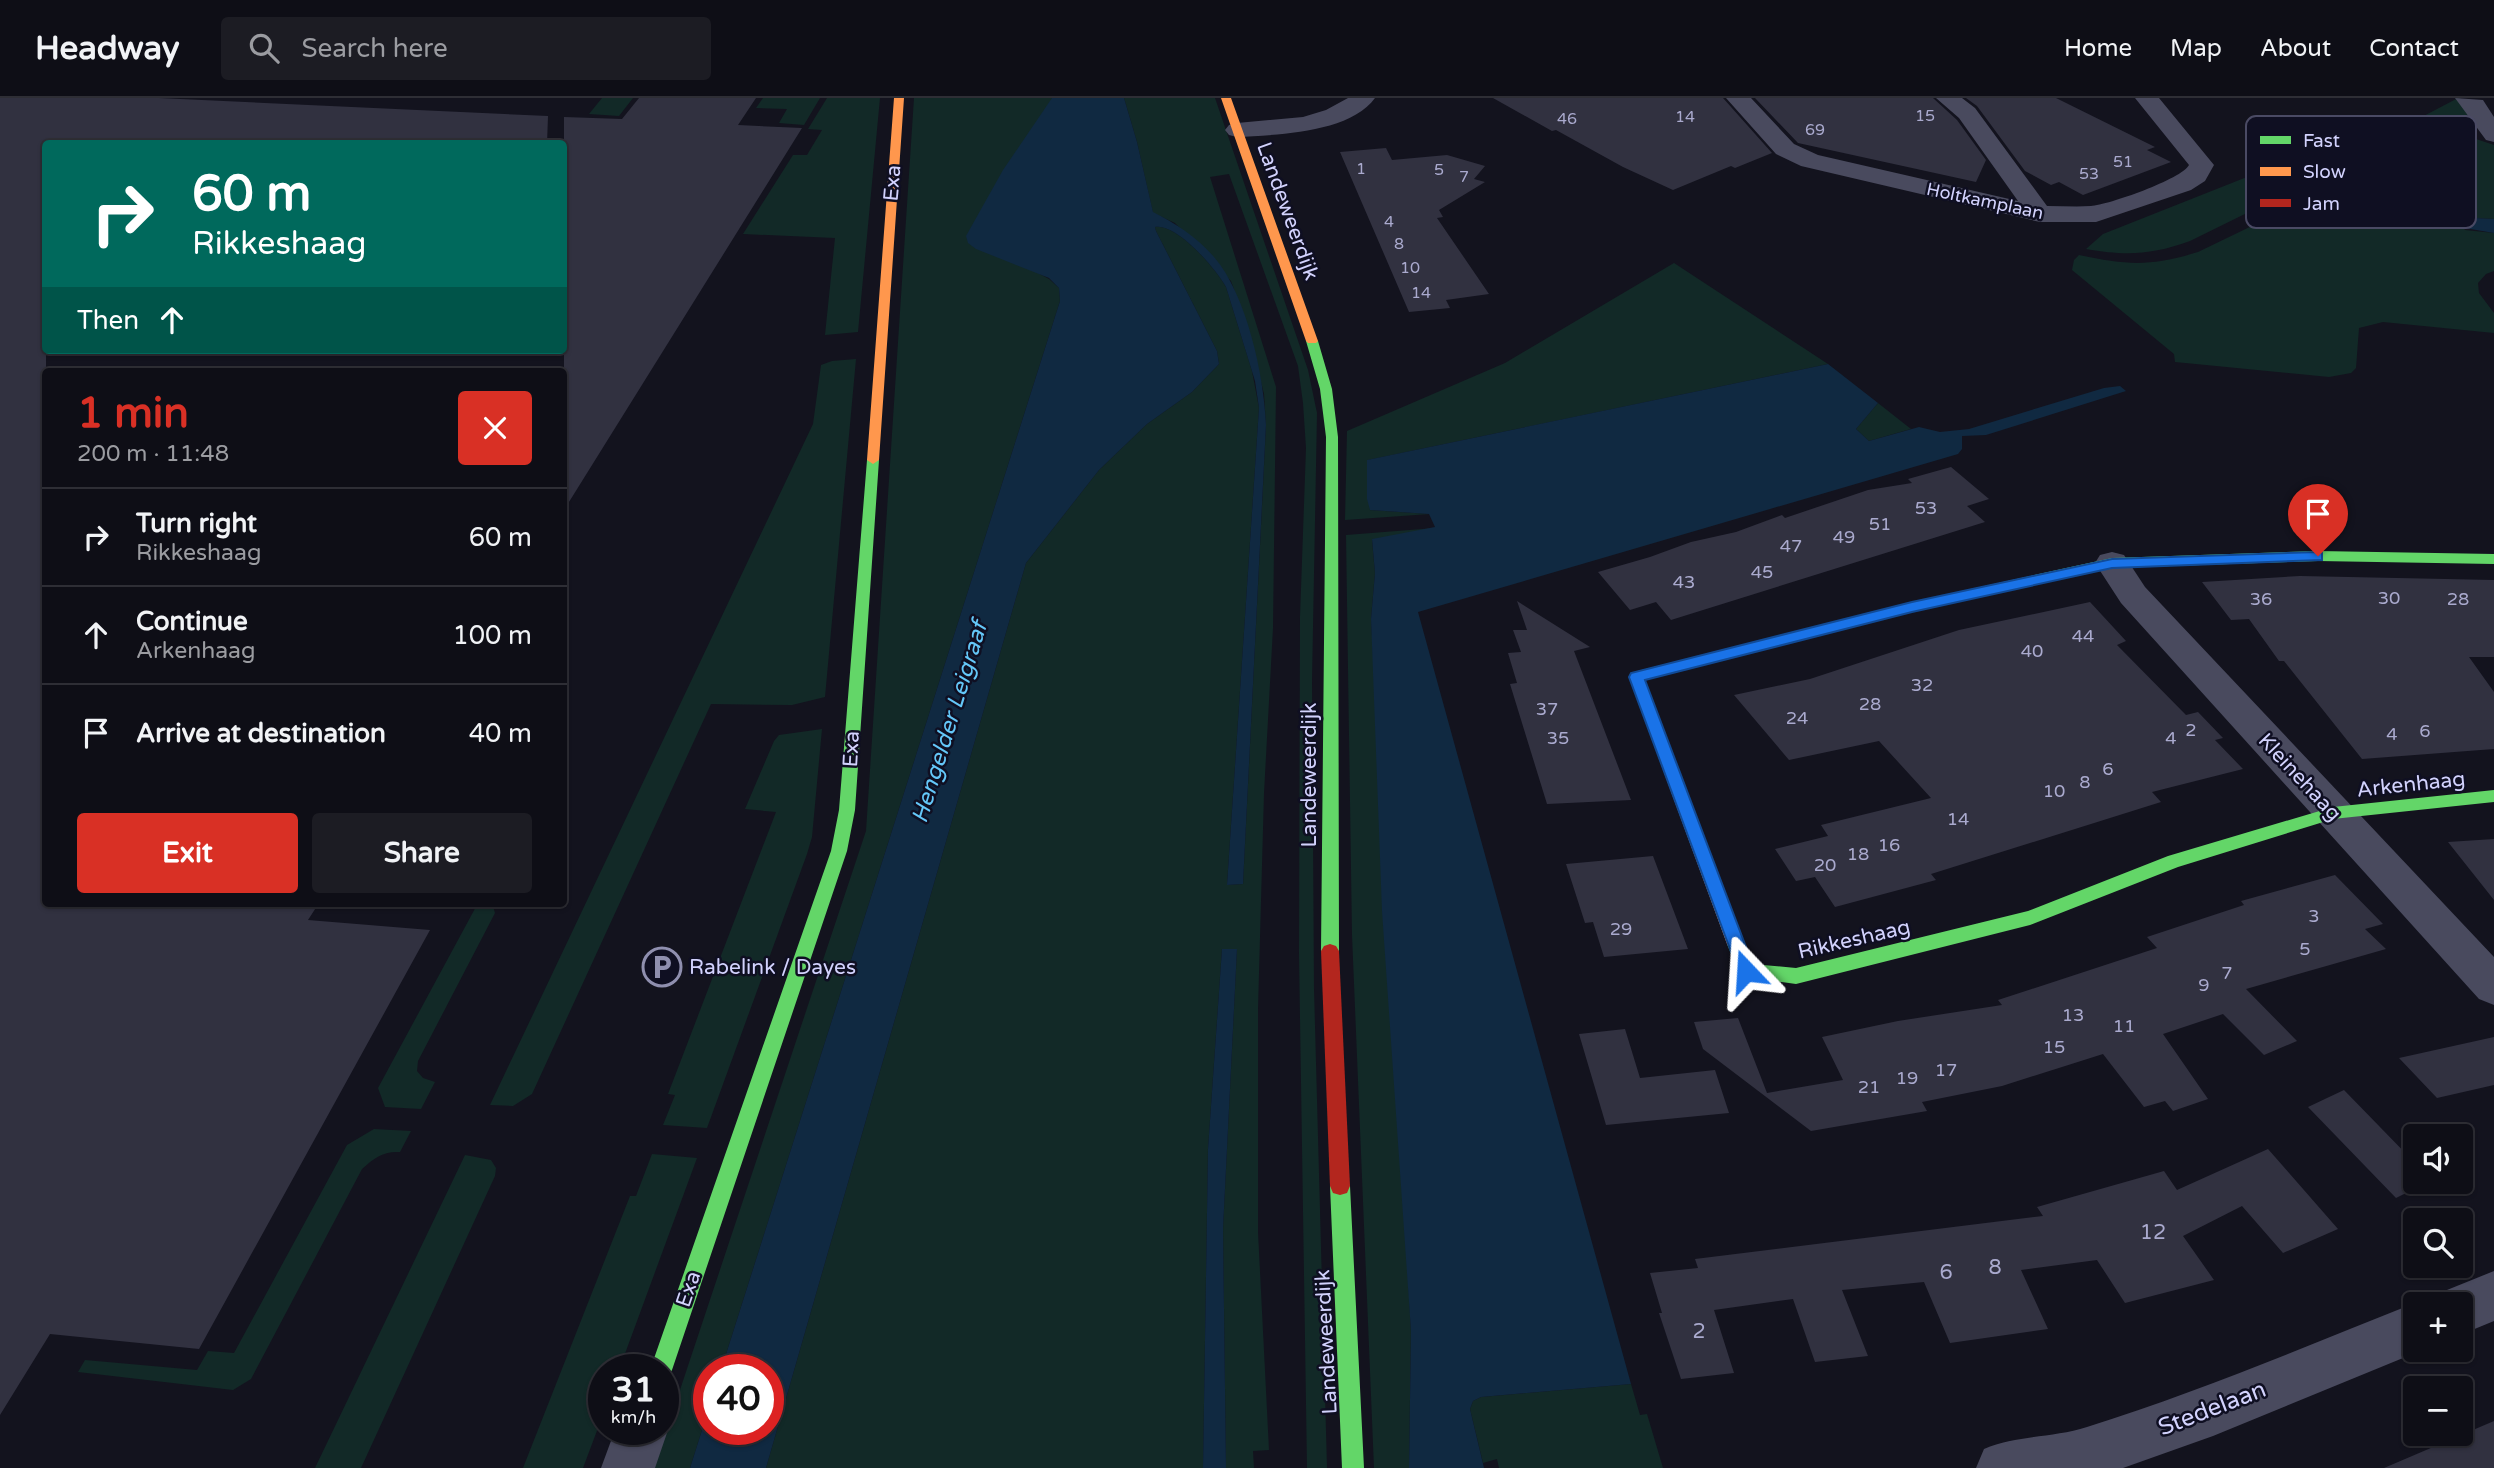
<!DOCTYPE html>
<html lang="en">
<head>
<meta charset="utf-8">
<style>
	body { margin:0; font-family:"Varela Round",sans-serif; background:#1c1c23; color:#f1f3f6; height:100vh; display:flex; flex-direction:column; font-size:26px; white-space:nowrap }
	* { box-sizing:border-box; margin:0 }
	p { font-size:23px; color:#9b9ca1 }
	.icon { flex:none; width:38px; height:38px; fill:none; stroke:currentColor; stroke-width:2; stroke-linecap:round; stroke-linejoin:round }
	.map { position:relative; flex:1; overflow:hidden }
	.details { position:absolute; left:42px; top:270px; width:525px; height:539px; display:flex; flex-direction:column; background:#0e0e16; border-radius:7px; box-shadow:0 2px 5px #0004,0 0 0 2px #2e2e35 }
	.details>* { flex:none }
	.banner { position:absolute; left:42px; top:42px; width:525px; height:214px; border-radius:7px; box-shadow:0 2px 5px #0004,0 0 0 2px #2e2e35; background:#00695c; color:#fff; overflow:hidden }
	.controls { position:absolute; left:2403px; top:1026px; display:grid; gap:14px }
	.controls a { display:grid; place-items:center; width:70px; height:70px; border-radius:7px; background:#0e0e16; box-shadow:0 2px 5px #0004,0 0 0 2px #2e2e35; font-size:35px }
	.speed { position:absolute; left:588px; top:1256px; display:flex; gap:14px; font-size:35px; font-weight:700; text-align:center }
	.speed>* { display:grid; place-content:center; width:91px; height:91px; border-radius:50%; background:#0e0e16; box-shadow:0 2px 5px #0004,0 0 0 2px #2e2e35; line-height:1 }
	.speed small { font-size:18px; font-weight:400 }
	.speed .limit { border:10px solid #d22; background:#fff; color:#111 }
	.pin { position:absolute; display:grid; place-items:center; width:60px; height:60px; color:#fff; margin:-72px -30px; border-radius:50% 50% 50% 0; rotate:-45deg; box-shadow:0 0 7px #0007 }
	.pin .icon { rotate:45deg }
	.me { position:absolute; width:77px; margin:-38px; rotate:340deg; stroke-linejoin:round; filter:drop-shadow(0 0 5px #0008) }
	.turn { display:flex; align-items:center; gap:24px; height:147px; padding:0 35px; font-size:32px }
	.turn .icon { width:91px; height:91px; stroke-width:2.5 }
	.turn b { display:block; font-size:49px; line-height:60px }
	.then { display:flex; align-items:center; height:66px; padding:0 35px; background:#0003; gap:14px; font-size:26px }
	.round { display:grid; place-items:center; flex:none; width:74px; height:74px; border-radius:7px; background:#1c1c23 }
	.headline { display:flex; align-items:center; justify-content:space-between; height:119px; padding:0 35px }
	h1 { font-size:42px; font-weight:700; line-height:52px; color:#d93025 }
	.cta { display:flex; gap:14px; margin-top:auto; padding:14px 35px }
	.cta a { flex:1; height:80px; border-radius:7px; background:#d93025; color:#fff; font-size:28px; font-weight:700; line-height:80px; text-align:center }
	.cta a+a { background:#1c1c23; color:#f1f3f6 }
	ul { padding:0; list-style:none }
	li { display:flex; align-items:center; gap:21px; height:98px; padding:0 35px; border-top:2px solid #2e2e35 }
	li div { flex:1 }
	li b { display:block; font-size:26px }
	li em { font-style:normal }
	header { display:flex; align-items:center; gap:42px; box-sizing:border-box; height:98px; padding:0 35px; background:#0e0e16; border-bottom:2px solid #2e2e35 }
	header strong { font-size:33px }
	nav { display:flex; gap:38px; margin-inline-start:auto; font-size:24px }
	.search { width:490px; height:63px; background:#1c1c23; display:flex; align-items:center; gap:18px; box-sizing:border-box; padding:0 24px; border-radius:7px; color:#9b9ca1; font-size:26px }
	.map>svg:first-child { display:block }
</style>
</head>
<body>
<header>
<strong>Headway</strong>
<div class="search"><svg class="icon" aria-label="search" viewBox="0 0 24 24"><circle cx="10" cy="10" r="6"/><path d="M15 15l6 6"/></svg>Search here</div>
<nav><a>Home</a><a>Map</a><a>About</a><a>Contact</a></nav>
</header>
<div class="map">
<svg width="2494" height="1370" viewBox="0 0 2494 1370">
	<rect width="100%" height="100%" fill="#13131e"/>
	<path fill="#122927" d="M 602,0 L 633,0 L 619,18 L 589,16 Z
		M 763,0 L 820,0 L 804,27 L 779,25 L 787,11 L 756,10 Z
		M 827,0 L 880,0 L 858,234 L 825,237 L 835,140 L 743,136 L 793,57 L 807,57 L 822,32 L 808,31 Z
		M 914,0 L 1052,0 L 1036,174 L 1049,181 L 1059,190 L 1060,203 L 721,1272 L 709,1272 L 709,1310 L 690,1370 L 654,1370 L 866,733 Z
		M 1124,0 L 1215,0 L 1308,272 L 1317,315 L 1312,583 L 1314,891 L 1327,1370 L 1307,1370 L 1299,856 L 1300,519 L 1306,350 L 1303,305 L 1298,268 L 1229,76 L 1210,79 L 1276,289 L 1273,530 L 1264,695 L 1258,911 L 1258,1134 L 1269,1352 L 1253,1353 L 1254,1370 L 1226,1370 L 1223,1131 L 1237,851 L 1222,851 L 1208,1051 L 1203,1370 L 766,1370 L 1026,465 L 1099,372 L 1147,326 L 1192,294 L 1219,266 L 1217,253 L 1156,133 L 1155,129 C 1177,125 1216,171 1226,189 L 1252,273 L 1259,310 L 1227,787 L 1243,786 L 1266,328 L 1264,296 L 1247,228 L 1231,183 L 1175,125 L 1153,115 L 1137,44 Z
		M 2458,0 L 2465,2 L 2474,23 L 2416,32 L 2190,143 C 2151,157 2126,158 2086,151 L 2103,136 L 2401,18 L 2418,21 Z
		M 2467,38 L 2494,47 L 2494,121 L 2455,119 L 2465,132 L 2494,135 L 2494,173 L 2486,176 L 2478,185 L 2479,195 L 2494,215 L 2494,235 L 2383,224 L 2359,230 L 2356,270 L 2351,275 L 2329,279 L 2175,264 L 2174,256 L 2072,172 L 2074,162 L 2079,157 C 2127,167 2150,169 2198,154 L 2425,44 L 2447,39 Z
		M 1674,165 L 1828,266 L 1368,362 L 1370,412 L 1430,416 L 1345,422 L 1347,333 L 1505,265 Z
		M 856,261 L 825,599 L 792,607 L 711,606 L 532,996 L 513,1008 L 490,1007 L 813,326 L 821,267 L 832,263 Z
		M 1878,305 L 1911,331 L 1869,343 L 1856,331 Z
		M 1435,430 L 1372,442 L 1375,475 L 1371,521 L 1411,1233 L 1409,1370 L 1374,1370 L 1352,837 L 1346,437 Z
		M 822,631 L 812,739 L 807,756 L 707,1030 L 663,1027 L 675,997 L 668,996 L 776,714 L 745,711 L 774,643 L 779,637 Z
		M 478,805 L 492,805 L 495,815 L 418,963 L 417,973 L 423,980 L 435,984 L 421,1011 L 385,1009 L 378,990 Z
		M 374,1031 L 411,1033 L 400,1054 C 383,1053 374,1060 362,1071 L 251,1281 L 233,1292 L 78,1274 L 85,1262 L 197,1272 L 208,1253 L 234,1255 L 347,1047 Z
		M 652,1056 L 697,1060 L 619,1272 L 604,1272 L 604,1314 L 583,1370 L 523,1370 L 630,1098 L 636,1098 Z
		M 465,1057 L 491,1062 L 496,1070 L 495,1078 L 361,1370 L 315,1370 Z
		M 1631,1286 L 1640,1317 L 1647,1316 L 1663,1370 L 1499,1370 L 1497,1361 L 1483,1365 L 1470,1311 L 1473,1303 L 1481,1299 Z"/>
	<path fill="#102941" d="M 1052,0 L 1124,0 L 1137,44 L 1153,114 C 1175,125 1198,140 1214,159 C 1247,197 1264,278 1266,327 L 1243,786 L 1227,787 L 1259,310 L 1255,283 L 1226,189 C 1216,171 1177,125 1155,129 L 1156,133 L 1217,253 L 1219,266 L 1192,294 L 1147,326 L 1099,372 L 1026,465 L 766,1370 L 690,1370 L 709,1310 L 709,1332 L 768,1332 L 768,1272 L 721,1272 L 1060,203 L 1059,190 L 1049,180 L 976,151 L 968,145 L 966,138 L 1003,72 Z
		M 2455,119 L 2494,121 L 2494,135 L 2453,128 L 2448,124 Z
		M 1828,266 L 1878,305 L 1856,331 L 1869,343 L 1919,329 L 1940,334 L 1969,331 L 2104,290 L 2120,288 L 2126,293 L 1986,337 L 1962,338 L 1962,351 L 1958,356 L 1418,514 L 1631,1286 L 1481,1299 L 1473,1303 L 1470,1311 L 1484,1370 L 1409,1370 L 1411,1233 L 1382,813 L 1371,521 L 1375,475 L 1372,441 L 1435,429 L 1429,416 L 1370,412 L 1367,401 L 1367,362 Z
		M 1222,851 L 1237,851 L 1223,1131 L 1226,1370 L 1203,1370 L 1208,1051 Z"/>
	<path fill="#313140" d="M 0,0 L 159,0 L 548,18 L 547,46 L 46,46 L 46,805 L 319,805 L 308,822 L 430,832 L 199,1251 L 50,1236 L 0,1317 Z
		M 639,0 L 756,0 L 738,27 L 802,30 L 564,412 L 564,19 L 622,21 Z
		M 1493,0 L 1723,0 L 1772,55 L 1735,70 L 1731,68 L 1673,92 L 1623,69 L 1556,32 L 1552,33 Z
		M 1755,0 L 1933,0 L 1957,22 L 1986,62 L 1976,84 L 1798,45 Z
		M 1966,0 L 2056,0 L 2155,49 L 2147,52 L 2171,64 L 2083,97 L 2059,84 L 2051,87 L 2025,73 L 1977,8 Z
		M 1386,50 L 1392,62 L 1447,57 L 1485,68 L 1474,81 L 1485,84 L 1439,112 L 1443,119 L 1437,120 L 1489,196 L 1446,202 L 1450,210 L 1409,214 L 1340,54 Z
		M 1951,369 L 1989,401 L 1967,408 L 1985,424 L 1671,522 L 1656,504 L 1630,512 L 1598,474 L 1650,459 L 1691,444 L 1736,434 L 1782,417 L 1785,420 L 1868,392 L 1912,385 L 1908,381 Z
		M 2300,478 L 2494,482 L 2494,559 L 2469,559 L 2494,594 L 2494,651 L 2362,661 L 2284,563 L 2279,563 L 2249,521 L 2231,522 L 2202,484 Z
		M 1517,503 L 1590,549 L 1574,553 L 1631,702 L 1547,706 L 1510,586 L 1517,585 L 1508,555 L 1521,554 L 1513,532 L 1527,532 Z
		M 2090,504 L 2126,543 L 2117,547 L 2186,617 L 2198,614 L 2223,640 L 2215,642 L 2243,671 L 2152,694 L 2161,704 L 1931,776 L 1936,782 L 1835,809 L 1815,779 L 1796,783 L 1775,751 L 1828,738 L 1821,727 L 1931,700 L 1879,643 L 1789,662 L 1734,597 L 1810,581 L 1959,532 Z
		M 2494,741 L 2494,802 L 2448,744 Z
		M 1653,758 L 1688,851 L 1604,859 L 1593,824 L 1585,825 L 1566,766 Z
		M 2335,777 L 2383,826 L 2365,831 L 2386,851 L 2246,891 L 2297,943 L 2264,957 L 2223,916 L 2163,936 L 2208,1001 L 2173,1013 L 2165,1003 L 2144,1009 L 2103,956 L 2002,988 L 1922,1004 L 1927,1013 L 1811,1033 L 1703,951 L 1694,924 L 1738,920 L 1767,995 L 1843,982 L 1822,939 L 1898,923 L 2002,907 L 1998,902 L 2157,850 L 2147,839 L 2244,807 L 2241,803 Z
		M 1625,931 L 1640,980 L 1715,972 L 1729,1015 L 1606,1027 L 1579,936 Z
		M 2494,939 L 2494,987 L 2437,1000 L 2399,960 Z
		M 2344,992 L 2415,1065 L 2415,1083 L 2430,1083 L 2396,1100 L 2308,1009 Z
		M 2268,1051 L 2338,1131 L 2283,1155 L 2242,1108 L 2183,1138 L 2214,1182 L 2125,1205 L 2097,1162 L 2021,1172 L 2048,1231 L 1950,1245 L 1924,1184 L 1842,1192 L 1868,1258 L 1815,1264 L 1793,1201 L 1714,1212 L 1734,1275 L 1681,1281 L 1659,1215 L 1662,1215 L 1650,1175 L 1698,1170 L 1695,1161 L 2043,1118 L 2037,1109 L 2164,1073 L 2177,1092 Z
		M 2494,1323 L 2494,1370 L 2384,1370 Z"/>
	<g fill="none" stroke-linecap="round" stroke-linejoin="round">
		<path fill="#494a5e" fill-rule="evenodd" d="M 1348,0 L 1375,0 C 1350,35 1276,37 1237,39 L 1229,37 L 1225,32 L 1229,27 L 1237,25 L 1303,19 L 1326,12 Z
			M 1726,0 L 1751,0 L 1794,46 L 1818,57 L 2018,103 L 1959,20 L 1936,0 L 1962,0 L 1975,10 L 2047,108 C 2062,108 2077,109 2091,108 C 2108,107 2182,81 2189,67 L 2135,0 L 2159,0 L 2214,67 L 2205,83 L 2191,92 L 2096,124 L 2040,124 L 1801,68 L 1776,56 Z
			M 2455,0 L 2483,2 L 2494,19 L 2494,44 L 2486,42 Z
			M 2112,454 L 2124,457 L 2145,489 L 2494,859 L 2494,907 L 2479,901 L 2121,505 L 2095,465 L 2100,457 Z
			M 2494,1173 L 2494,1223 L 2460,1237 L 2460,1206 L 2437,1206 L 2442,1194 Z
			M 2415,1205 L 2418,1206 L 2415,1206 L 2415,1251 L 2425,1251 L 2213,1338 L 2123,1370 L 1976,1370 L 1984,1351 C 2017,1337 2053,1340 2087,1329 C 2199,1294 2307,1248 2415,1205 Z
			M 663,1322 L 668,1332 L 655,1370 L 601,1370 L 615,1332 L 663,1332 Z"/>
		<path fill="#63d668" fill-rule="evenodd" d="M 1312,240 L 1318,243 L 1332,291 L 1338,339 L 1339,853 L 1336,858 L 1330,860 L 1324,858 L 1321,853 L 1326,339 L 1320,291 L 1306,243 Z
			M 873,358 L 879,362 L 855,712 L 847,753 L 672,1272 L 668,1279 L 663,1282 L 663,1272 L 650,1272 L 831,753 L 839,712 L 867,362 Z
			M 2318,453 L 2494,456 L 2494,466 L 2318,463 L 2112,470 L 1912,514 L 1638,583 L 1631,578 L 1638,573 L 1912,504 L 2112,460 Z
			M 2494,692 L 2494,704 L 2333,721 L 2178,769 L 2030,827 L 1796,886 L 1740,878 L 1727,846 L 1730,841 L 1736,839 L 1742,841 L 1752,866 L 1796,870 L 2028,813 L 2168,758 L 2333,709 Z
			M 1340,1079 L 1347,1081 L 1350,1088 L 1364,1370 L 1342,1370 L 1330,1088 L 1333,1081 Z"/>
		<path fill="#ff974d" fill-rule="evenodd" d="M 894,0 L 904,0 L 879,362 L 873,366 L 867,362 Z
			M 1221,0 L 1231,0 L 1318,243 L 1316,245 L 1308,245 L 1306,243 Z
			M 1638,573 L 1645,578 L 1644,581 L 1745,846 L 1742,851 L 1736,853 L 1730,851 L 1727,846 L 1629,579 Z"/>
		<path fill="#b3261e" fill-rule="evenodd" d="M 1330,846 L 1336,848 L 1339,853 L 1350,1088 L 1347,1095 L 1340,1097 L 1333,1095 L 1330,1088 L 1321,853 L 1324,848 Z"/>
	</g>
	<path fill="#1a73e8" stroke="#114b97" stroke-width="2" d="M 2318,454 L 2322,455 L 2322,462 L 2112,470 L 1912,514 L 1645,582 L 1755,873 L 1752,878 L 1746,881 L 1740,878 L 1629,579 L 1631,575 L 1912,504 L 2112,461 Z"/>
	<defs>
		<symbol id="parking-ring" viewBox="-11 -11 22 22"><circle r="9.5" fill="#0f0f22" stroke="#8f8faf" stroke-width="1.5"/><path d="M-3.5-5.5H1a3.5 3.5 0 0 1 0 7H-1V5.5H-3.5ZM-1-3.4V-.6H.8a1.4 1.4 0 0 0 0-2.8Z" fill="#8f8faf"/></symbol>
	</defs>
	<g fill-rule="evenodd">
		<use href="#parking-ring" x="640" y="847" width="44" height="44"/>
	</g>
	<g text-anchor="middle" stroke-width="5" stroke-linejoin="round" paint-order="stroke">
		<g font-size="16" fill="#aaaace">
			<text x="1925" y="23">15</text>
			<text x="1685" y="24">14</text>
			<text x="1567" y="26">46</text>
			<text x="1815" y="37">69</text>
			<text x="2123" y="69">51</text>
			<text x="1361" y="76">1</text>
			<text x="1439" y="77">5</text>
			<text x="2089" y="81">53</text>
			<text x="1464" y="84">7</text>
			<text x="1389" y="129">4</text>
			<text x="1399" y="151">8</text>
			<text x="1410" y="175">10</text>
			<text x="1421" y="200">14</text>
		</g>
		<g font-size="18" fill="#d2d2fd" stroke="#0f0f22">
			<text transform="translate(1985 103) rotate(12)" y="6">Holtkamplaan</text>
		</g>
		<g font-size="18" fill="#aaaace">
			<text x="1926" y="416">53</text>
			<text x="1880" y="432">51</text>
			<text x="1844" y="445">49</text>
			<text x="1791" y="454">47</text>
			<text x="1762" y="480">45</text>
			<text x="1684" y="490">43</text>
			<text x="2389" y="506">30</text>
			<text x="2261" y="507">36</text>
			<text x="2458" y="507">28</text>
			<text x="2083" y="544">44</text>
			<text x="2032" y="559">40</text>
			<text x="1922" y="593">32</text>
			<text x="1870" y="612">28</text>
			<text x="1547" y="617">37</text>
			<text x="1797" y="626">24</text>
			<text x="2191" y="638">2</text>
			<text x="2425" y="639">6</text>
			<text x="2392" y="642">4</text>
			<text x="1558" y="646">35</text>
			<text x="2171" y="646">4</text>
			<text x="2108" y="677">6</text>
			<text x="2085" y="690">8</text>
			<text x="2054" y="699">10</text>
			<text x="1958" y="727">14</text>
			<text x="1889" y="753">16</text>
			<text x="1858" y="762">18</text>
			<text x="1825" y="773">20</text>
			<text x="2314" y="824">3</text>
			<text x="1621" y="837">29</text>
			<text x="2305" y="857">5</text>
			<text x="2227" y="881">7</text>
			<text x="2204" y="893">9</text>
			<text x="2073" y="923">13</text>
			<text x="2124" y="934">11</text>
			<text x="2054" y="955">15</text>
			<text x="1946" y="978">17</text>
			<text x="1907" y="986">19</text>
			<text x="1869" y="995">21</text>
		</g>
		<g font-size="21" fill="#d2d2fd" stroke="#0f0f22">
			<text transform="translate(892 85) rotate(-85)" y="7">Exa</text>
			<text transform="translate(1288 113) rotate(70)" y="7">Landeweerdijk</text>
			<text transform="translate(851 651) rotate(-87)" y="7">Exa</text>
			<text transform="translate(1309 677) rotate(-90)" y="7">Landeweerdijk</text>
			<text transform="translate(2300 679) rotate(47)" y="7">Kleinehaag</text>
			<text transform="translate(2411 686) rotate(-6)" y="7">Arkenhaag</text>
			<text transform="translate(1854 841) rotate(-13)" y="7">Rikkeshaag</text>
			<text transform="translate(688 1191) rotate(-71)" y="7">Exa</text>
			<text transform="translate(1326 1244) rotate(-93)" y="7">Landeweerdijk</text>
		</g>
		<g font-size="21" fill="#d2d2fd" stroke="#0f0f22" text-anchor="start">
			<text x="689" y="876">Rabelink / Dayes</text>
		</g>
		<g font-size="21" fill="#aaaace">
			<text x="2153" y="1141">12</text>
			<text x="1995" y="1176">8</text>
			<text x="1946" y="1181">6</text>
			<text x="1699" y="1240">2</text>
		</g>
		<g font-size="23" font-style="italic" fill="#64c7f8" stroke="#0f0f22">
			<text transform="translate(949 624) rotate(-73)" y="8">Hengelder Leigraaf</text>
		</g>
		<g font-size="24" fill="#d2d2fd" stroke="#0f0f22">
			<text transform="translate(2212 1310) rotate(-21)" y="8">Stedelaan</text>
		</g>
	</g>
	<rect x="2246" y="18" width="230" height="112" rx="10" fill="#0f0f22" stroke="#4a4a64" stroke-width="2"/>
	<rect x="2260" y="38" width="31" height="8" fill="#63d668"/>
	<rect x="2260" y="69" width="31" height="9" fill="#ff974d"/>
	<rect x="2260" y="101" width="31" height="8" fill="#b3261e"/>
	<g font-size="19" fill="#d2d2fd">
		<text x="2303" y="49">Fast</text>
		<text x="2303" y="80">Slow</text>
		<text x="2303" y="112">Jam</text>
	</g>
</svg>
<div class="controls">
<a><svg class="icon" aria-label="sound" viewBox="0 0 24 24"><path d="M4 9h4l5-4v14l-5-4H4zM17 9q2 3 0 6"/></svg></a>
<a><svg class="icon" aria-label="search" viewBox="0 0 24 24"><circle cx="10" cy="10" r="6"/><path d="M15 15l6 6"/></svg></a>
<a>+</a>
<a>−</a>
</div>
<div class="speed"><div>31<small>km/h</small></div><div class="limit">40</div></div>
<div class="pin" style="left:2318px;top:458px;background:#d93025"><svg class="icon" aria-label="arrive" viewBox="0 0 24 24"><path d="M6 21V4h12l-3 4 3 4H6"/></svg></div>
<svg class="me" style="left:1746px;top:873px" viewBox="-20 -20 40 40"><path d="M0-17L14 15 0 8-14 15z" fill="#1a73e8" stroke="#fff" stroke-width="4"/></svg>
<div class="banner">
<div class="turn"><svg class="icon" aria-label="right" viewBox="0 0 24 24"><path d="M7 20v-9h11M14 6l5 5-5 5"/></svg><div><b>60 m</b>Rikkeshaag</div></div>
<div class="then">Then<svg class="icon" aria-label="ahead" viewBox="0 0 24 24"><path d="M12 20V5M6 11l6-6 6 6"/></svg></div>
</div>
<section class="details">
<div class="headline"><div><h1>1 min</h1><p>200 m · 11:48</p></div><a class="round" style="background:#d93025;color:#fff"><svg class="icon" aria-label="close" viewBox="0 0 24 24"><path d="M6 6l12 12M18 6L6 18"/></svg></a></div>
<ul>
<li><svg class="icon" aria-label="right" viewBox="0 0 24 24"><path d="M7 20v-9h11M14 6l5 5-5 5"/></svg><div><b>Turn right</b><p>Rikkeshaag</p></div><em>60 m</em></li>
<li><svg class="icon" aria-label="ahead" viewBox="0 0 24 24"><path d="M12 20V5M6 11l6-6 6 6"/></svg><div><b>Continue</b><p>Arkenhaag</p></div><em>100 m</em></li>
<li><svg class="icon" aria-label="arrive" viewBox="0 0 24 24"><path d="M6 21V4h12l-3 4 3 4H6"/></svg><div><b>Arrive at destination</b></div><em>40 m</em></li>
</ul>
<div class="cta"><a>Exit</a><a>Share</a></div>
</section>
</div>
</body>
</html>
